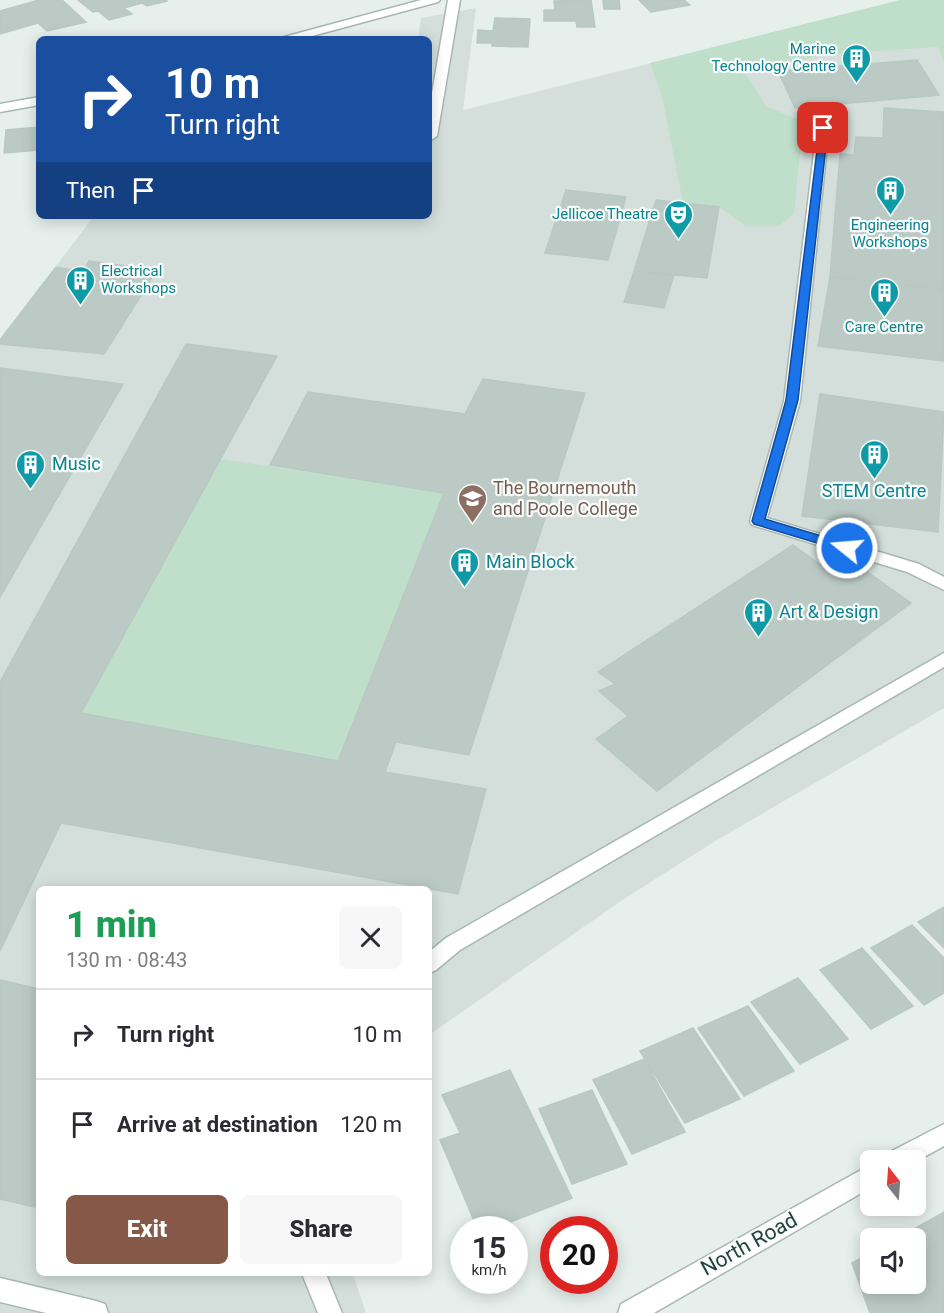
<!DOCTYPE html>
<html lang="en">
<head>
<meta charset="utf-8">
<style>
	body { margin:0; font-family:Roboto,sans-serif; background:#f7f7f7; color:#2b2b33; height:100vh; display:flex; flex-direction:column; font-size:22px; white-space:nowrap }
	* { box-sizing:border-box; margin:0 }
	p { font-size:20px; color:#7c7c81 }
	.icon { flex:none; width:33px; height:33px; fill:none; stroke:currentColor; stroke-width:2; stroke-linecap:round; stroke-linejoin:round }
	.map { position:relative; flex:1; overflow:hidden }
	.details { position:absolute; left:36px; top:886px; width:396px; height:390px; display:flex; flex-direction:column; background:#fff; border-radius:9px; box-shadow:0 3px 15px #0003 }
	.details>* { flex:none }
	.hud { position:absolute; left:36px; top:36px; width:396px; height:183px; border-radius:9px; box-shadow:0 3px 15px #0003; background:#1a4fa0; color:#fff; overflow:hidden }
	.needle { width:39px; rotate:343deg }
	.controls { position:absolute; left:860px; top:1150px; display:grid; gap:12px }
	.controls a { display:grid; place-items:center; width:66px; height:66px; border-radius:9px; background:#fff; box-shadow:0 3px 15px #0003; font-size:30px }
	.speed { position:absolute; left:450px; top:1216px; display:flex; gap:12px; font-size:30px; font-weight:700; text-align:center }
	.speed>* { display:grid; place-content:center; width:78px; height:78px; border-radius:50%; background:#fff; box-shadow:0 3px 15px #0003; line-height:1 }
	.speed small { font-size:15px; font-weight:400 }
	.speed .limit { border:9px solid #d22; background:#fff; color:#111 }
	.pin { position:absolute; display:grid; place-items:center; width:51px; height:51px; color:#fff; margin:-26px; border-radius:12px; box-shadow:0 3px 9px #0006 }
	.me { position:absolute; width:66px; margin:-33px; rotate:287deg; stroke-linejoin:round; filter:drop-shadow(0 0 4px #0008) }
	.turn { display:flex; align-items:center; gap:21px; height:126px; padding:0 30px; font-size:27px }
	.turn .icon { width:78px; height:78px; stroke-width:2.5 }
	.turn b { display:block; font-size:42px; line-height:51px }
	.then { display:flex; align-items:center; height:57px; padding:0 30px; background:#0003; gap:12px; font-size:22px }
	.round { display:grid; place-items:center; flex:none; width:63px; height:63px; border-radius:9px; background:#f7f7f7 }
	.headline { display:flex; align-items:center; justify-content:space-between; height:102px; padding:0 30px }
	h1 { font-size:36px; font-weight:800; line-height:45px; color:#1e9e55 }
	.cta { display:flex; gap:12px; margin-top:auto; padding:12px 30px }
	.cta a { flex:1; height:69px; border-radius:9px; background:#855847; color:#fff; font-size:24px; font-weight:800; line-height:69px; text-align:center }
	.cta a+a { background:#f7f7f7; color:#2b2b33 }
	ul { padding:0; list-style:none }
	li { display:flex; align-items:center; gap:18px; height:90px; padding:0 30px; border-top:2px solid #e1e1e2 }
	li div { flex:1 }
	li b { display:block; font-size:22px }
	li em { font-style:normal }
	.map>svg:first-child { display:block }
</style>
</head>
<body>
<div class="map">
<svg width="944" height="1313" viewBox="0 0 944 1313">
	<rect width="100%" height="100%" fill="#e6efeb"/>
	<path fill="#d4dfdb" d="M 944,0 L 944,708 L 717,840 L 621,901 L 429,1035 L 429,890 L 39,890 L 39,1274 L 353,1274 L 366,1313 L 0,1313 L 0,340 L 94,216 L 429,216 L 429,39 L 418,39 L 421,18 L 476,8 L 463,110 L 856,12 Z"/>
	<path fill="#bfdfca" d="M 900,0 L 944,0 L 944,63 L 938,47 L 828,54 L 744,71 L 766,106 L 803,122 L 794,214 L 779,226 L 746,226 L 719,207 L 683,203 L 662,96 L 650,63 Z
		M 221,459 L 444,493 L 338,761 L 81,713 Z"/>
	<path fill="#bbcac5" stroke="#b8c9c3" stroke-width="1.5" d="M 39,0 L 62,0 L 86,22 L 47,31 L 38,23 L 0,34 L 0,11 Z
		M 78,0 L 166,0 L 167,1 L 147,6 L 142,3 L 124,8 L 132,14 L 109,20 L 98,11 L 93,12 Z
		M 591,0 L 595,27 L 577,27 L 576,21 L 544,21 L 544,10 L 555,10 L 554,1 Z
		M 603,0 L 619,0 L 620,9 L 604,9 Z
		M 639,0 L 684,0 L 690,5 L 651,12 Z
		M 495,18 L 530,19 L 528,47 L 492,46 L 492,43 L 477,43 L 478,30 L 493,31 Z
		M 917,60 L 939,95 L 795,108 L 778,71 Z
		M 884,108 L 944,112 L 944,289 L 830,277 L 840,154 L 854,155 L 856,137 L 883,138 Z
		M 39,127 L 39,150 L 4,153 L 6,130 Z
		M 566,190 L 626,197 L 608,260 L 545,253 Z
		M 656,200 L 719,207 L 707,278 L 634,271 Z
		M 89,261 L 157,270 L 104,354 L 0,344 L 0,340 L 56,267 L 83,272 Z
		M 634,271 L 674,275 L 664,308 L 624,302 Z
		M 830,277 L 944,289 L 944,361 L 818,346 Z
		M 186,344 L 277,356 L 81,713 L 338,761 L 444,493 L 270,465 L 308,392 L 465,414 L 483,379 L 585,393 L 469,755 L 396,742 L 385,772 L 486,789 L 458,894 L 61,823 L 0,951 L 0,682 Z
		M 0,368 L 123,384 L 0,597 Z
		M 820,394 L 944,412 L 938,532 L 802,516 Z
		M 793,545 L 840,579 L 862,568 L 911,603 L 657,791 L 596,739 L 628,716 L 599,691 L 615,684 L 598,672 Z
		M 944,907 L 944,948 L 918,922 Z
		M 912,925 L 944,958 L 944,993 L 924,1005 L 871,948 Z
		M 862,948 L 913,1006 L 871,1029 L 820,970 Z
		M 798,978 L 848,1039 L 800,1064 L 751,1002 Z
		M 0,980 L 39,989 L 39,1208 L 0,1199 Z
		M 748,1006 L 794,1071 L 744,1096 L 698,1028 Z
		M 693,1028 L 740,1099 L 685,1123 L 640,1051 Z
		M 644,1059 L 685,1132 L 632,1154 L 593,1080 Z
		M 510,1070 L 572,1198 L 490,1230 L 478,1230 L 440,1140 L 460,1133 L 442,1095 Z
		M 592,1090 L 627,1164 L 572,1184 L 539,1109 Z
		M 944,1212 L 944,1313 L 870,1313 L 852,1263 L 870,1253 L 870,1284 L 915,1284 L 915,1239 L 896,1239 Z"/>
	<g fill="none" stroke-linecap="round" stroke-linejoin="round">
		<defs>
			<path id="minor" d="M 421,0 L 440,0 L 438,2 L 301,39 L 282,39 L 284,37 Z
				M 448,0 L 460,0 L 437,136 L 431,140 L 429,139 L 429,111 Z
				M 39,97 L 39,105 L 0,112 L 0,104 Z
				M 823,124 L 829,128 L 800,401 L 767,518 L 919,564 L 944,577 L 944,590 L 907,572 L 752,525 L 750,521 L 784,401 L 817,128 Z
				M 944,653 L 944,667 L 460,950 L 436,970 L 429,973 L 429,952 L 446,938 Z
				M 944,1124 L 944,1146 L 915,1162 L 884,1161 L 888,1153 Z
				M 870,1165 L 870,1188 L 654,1313 L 618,1313 L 621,1304 Z
				M 302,1274 L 326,1274 L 342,1313 L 318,1313 Z
				M 0,1278 L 96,1301 L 105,1304 L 108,1313 L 46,1313 L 0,1302 Z"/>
		</defs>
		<use href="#minor" stroke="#a8b7b3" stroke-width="3"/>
		<use href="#minor" fill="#fff" fill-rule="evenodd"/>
	</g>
	<path fill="#1a73e8" stroke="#114b97" stroke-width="1.5" d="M 820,126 L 828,128 L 798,400 L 765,519 L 851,545 L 853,548 L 851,551 L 847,552 L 754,524 L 752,521 L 786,400 Z"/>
	<defs>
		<symbol id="building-pin" viewBox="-11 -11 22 30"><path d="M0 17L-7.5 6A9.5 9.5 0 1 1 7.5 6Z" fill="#0f9aa8" stroke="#f7fbf9"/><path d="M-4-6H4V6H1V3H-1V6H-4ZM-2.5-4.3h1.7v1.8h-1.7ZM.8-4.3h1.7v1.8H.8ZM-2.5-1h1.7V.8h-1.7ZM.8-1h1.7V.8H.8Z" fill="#fff"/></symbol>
		<symbol id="theatre-pin" viewBox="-11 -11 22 30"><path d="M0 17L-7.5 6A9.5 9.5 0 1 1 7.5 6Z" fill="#0f9aa8" stroke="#f7fbf9"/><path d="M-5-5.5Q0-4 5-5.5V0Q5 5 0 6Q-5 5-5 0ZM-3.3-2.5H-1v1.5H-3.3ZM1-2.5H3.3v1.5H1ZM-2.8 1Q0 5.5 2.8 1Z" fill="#fff"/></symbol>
		<symbol id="university-pin" viewBox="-11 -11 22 30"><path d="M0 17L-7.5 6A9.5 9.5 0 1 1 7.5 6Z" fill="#8d6e63" stroke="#f7fbf9"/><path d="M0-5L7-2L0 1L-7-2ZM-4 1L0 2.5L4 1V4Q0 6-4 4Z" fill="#fff"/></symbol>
	</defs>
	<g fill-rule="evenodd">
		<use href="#building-pin" x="840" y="42" width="33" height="45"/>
		<use href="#building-pin" x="874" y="174" width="33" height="45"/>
		<use href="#theatre-pin" x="662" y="198" width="33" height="45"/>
		<use href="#building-pin" x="64" y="264" width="33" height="45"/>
		<use href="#building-pin" x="868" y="276" width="33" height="45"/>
		<use href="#building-pin" x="858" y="438" width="33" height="45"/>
		<use href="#building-pin" x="14" y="448" width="33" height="45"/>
		<use href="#university-pin" x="456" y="482" width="33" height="45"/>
		<use href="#building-pin" x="448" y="546" width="33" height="45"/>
		<use href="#building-pin" x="742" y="596" width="33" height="45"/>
	</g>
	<g text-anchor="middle" stroke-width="4.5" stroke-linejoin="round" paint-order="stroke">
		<g font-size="15" fill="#0d838f" stroke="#f7fbf9" text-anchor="end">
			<text x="836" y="54">Marine<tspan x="836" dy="17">Technology Centre</tspan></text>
			<text x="658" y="219">Jellicoe Theatre</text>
			<text x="890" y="230" text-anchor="middle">Engineering<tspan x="890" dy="17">Workshops</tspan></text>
			<text x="101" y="276" text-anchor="start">Electrical<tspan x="101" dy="17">Workshops</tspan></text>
			<text x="884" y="332" text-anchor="middle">Care Centre</text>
		</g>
		<g font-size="18" fill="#0d838f" stroke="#f7fbf9" text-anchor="start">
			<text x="52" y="470">Music</text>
			<text x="874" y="497" text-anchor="middle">STEM Centre</text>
			<text x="486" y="568">Main Block</text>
			<text x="779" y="618">Art &amp; Design</text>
		</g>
		<g font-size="18" fill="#785e54" stroke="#f7fbf9" text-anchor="start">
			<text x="493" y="494">The Bournemouth<tspan x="493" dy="21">and Poole College</tspan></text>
		</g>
		<g font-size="21" fill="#24413c" stroke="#f7fbf9">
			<text transform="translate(749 1244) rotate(-29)" y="7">North Road</text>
		</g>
	</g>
</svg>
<div class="controls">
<a><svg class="needle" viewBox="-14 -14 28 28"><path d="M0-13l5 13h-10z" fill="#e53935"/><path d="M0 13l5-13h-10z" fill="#7c7c81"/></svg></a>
<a><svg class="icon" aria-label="sound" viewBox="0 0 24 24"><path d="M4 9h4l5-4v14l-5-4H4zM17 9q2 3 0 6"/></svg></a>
</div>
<div class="speed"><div>15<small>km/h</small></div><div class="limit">20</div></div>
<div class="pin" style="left:823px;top:128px;background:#d93025"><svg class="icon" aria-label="arrive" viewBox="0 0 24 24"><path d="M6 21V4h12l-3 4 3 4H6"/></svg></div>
<svg class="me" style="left:847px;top:548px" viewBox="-20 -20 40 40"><circle r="17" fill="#1a73e8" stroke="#fff" stroke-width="3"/><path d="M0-11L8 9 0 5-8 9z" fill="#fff"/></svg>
<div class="hud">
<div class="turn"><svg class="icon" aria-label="right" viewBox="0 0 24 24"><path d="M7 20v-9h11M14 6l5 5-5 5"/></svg><div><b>10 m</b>Turn right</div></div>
<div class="then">Then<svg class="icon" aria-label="arrive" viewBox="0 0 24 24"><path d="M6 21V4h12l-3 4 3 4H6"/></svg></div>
</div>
<section class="details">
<div class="headline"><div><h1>1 min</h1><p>130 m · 08:43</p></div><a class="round"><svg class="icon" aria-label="close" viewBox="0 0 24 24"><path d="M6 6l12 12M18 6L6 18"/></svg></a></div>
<ul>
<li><svg class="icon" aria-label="right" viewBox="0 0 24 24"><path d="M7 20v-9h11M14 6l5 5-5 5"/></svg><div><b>Turn right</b></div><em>10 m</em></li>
<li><svg class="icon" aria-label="arrive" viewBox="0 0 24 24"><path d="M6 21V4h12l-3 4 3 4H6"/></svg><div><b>Arrive at destination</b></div><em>120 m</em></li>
</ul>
<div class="cta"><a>Exit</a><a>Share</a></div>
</section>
</div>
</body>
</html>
